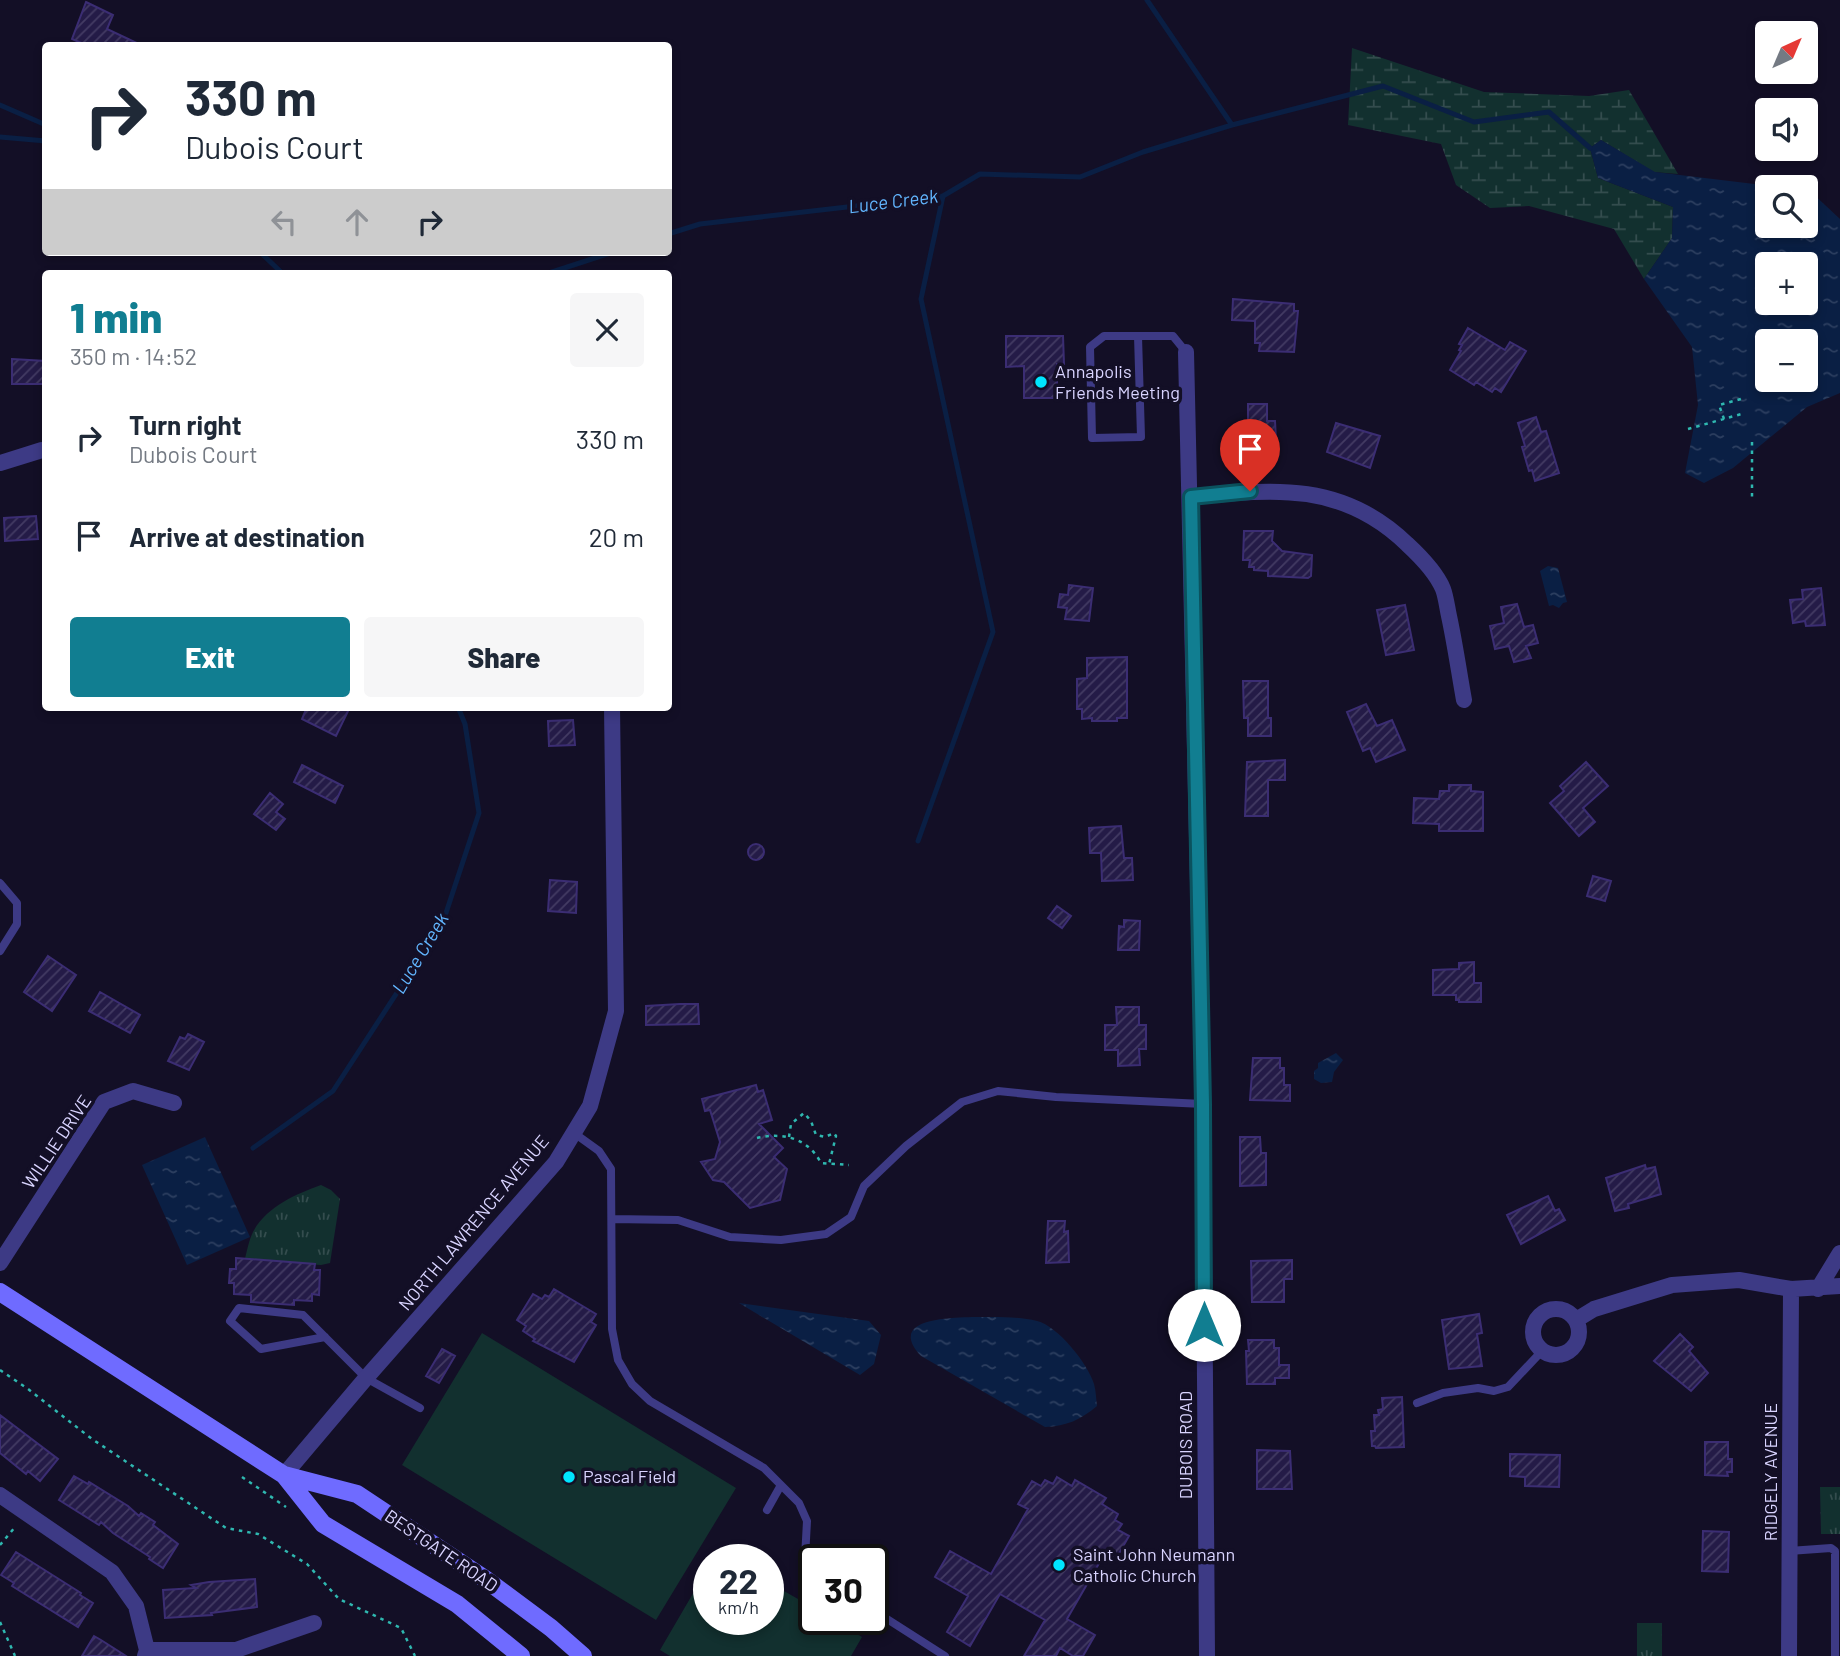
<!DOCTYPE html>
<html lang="en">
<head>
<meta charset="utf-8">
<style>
	body { margin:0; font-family:Barlow,sans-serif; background:#f6f6f7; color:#1f2937; height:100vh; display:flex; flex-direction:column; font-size:26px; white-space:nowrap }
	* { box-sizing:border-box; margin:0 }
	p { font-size:23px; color:#747a83 }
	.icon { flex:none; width:38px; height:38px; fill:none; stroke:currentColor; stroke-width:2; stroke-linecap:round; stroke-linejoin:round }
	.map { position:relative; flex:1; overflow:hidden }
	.side { position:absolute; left:42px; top:270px; width:630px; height:441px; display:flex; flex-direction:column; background:#fff; border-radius:7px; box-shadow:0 4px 10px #0003 }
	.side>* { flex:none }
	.banner { position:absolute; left:42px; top:42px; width:630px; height:214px; border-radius:7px; box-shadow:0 4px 10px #0003; background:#fff; color:#1f2937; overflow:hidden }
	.needle { width:46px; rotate:44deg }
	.buttons { position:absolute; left:1755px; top:21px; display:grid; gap:14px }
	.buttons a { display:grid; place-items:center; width:63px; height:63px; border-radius:7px; background:#fff; box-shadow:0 4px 10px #0003; font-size:35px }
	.speed { position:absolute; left:693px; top:1544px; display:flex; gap:14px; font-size:35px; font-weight:700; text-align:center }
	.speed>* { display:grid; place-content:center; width:91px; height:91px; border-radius:50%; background:#fff; box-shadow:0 4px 10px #0003; line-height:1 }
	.speed small { font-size:18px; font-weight:400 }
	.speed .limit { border:4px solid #111; border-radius:10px; background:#fff; color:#111 }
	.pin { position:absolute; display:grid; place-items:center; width:60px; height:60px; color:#fff; margin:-72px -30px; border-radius:50% 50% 50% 0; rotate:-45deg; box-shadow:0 0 7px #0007 }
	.pin .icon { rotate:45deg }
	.me { position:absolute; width:77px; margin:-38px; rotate:0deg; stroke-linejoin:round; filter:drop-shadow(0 0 5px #0008) }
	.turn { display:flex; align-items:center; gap:24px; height:147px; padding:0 28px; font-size:32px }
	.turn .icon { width:91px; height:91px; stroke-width:2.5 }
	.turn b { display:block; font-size:49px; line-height:60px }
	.lanes { display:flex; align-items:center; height:66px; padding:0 28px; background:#0003; justify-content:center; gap:35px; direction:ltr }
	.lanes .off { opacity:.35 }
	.round { display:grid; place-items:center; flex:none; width:74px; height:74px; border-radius:7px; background:#f6f6f7 }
	.summary { display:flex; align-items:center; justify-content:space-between; height:119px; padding:0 28px }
	h1 { font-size:42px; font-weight:800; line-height:52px; color:#117e91 }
	.action { display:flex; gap:14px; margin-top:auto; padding:14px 28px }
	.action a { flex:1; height:80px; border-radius:7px; background:#117e91; color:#fff; font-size:28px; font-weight:800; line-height:80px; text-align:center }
	.action a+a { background:#f6f6f7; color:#1f2937 }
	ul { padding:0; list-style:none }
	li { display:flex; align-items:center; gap:21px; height:98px; padding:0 28px }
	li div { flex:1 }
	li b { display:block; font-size:26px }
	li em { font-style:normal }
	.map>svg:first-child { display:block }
</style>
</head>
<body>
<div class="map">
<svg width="1840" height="1656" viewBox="0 0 1840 1656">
	<defs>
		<pattern id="grass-tufts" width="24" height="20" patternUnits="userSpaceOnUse" patternTransform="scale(1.75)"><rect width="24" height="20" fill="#12302f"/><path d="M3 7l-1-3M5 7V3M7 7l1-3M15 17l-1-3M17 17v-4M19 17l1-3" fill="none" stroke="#344d4e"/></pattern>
		<pattern id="wetland-marsh" width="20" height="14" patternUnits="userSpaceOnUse" patternTransform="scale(1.75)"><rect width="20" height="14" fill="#12302f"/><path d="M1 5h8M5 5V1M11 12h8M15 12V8" fill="none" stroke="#344d4e"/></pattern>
		<pattern id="water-ripples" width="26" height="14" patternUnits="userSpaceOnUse" patternTransform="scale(1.75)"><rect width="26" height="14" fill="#0a1f44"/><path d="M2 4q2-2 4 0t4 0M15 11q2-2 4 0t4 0" fill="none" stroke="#2d3f60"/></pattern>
		<pattern id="building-hatch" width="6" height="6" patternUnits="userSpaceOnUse" patternTransform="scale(1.75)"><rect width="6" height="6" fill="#241b47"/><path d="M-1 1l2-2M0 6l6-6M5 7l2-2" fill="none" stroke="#433b63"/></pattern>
	</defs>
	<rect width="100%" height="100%" fill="#130f26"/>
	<path fill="url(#grass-tufts)" d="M 321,1185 L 331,1190 L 340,1199 L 330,1263 L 321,1265 L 245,1259 C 247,1251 249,1240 253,1232 C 266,1207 296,1194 321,1185 Z
		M 1820,1487 L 1840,1487 L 1840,1534 L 1821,1534 Z
		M 1637,1623 L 1662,1623 L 1662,1656 L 1637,1656 Z"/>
	<path fill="url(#wetland-marsh)" d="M 1352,48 L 1484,92 L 1589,96 L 1629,90 L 1678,174 L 1654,172 L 1601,140 L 1590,148 L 1598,178 L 1673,207 L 1672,238 L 1644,279 L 1614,229 L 1529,206 L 1490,208 L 1456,185 L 1441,144 L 1348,125 Z"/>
	<path fill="#12302f" d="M 482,1333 L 736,1488 L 656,1620 L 402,1465 Z
		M 709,1566 L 709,1619 L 768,1619 L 768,1582 L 814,1608 L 814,1619 L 832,1619 L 862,1637 L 851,1656 L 670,1656 L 660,1650 Z"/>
	<path fill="url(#water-ripples)" fill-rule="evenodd" d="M 1601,140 L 1655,172 L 1779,187 L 1768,187 L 1768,226 L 1806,226 L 1806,191 L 1810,191 L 1840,219 L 1840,393 L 1807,407 L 1733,468 L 1704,483 L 1685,473 L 1698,405 L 1692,347 L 1644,279 L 1672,238 L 1673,207 L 1598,178 L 1590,148 ZM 1768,264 L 1806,264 L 1806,303 L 1768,303 ZM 1768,341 L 1806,341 L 1806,380 L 1768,380 Z
		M 1548,566 L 1558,568 L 1567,602 L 1563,603 L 1559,608 L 1553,605 L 1549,606 L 1540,571 Z
		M 1336,1053 L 1343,1060 L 1334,1072 L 1332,1082 L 1321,1083 L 1314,1079 L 1314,1071 L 1318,1068 L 1318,1063 Z
		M 205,1137 L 250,1237 L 187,1265 L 142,1165 Z
		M 739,1303 L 869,1321 L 881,1335 L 874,1364 L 860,1375 Z
		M 972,1317 C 994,1317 1016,1316 1037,1321 C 1058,1326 1088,1364 1094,1384 C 1096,1391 1096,1399 1097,1406 C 1080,1420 1067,1426 1045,1427 L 921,1356 C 886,1318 950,1318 972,1317 Z"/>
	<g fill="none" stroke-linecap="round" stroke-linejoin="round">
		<path stroke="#0a1f44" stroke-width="5" d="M 1147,0 L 1232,125
			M 0,105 L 46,125
			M 0,137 L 46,141
			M 668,234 L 700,224 L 943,196 L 980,174 L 1080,177 L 1143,152 L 1232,125 L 1383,86 L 1474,122 L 1549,112 L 1590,148
			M 260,252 L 282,273
			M 549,273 L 613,252
			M 918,841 L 993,632 L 921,299 L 943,196
			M 253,1148 L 333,1091 L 443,922 L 479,813 L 465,724 L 458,707"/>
	</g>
	<path fill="url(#building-hatch)" stroke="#3b2d73" stroke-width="2" d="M 86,2 L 113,15 L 107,29 L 143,46 L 88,46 L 72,39 Z
		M 1233,299 L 1294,304 L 1294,311 L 1298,311 L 1294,352 L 1259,351 L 1260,343 L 1255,343 L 1255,321 L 1232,320 Z
		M 1468,328 L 1505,350 L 1510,342 L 1526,351 L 1501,392 L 1495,388 L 1492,392 L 1476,382 L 1474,385 L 1450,370 L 1461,351 L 1459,350 L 1462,345 L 1459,344 Z
		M 1006,336 L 1063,336 L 1064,364 L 1057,364 L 1057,398 L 1024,398 L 1024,366 L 1006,367 Z
		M 12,359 L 46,361 L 46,384 L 12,384 Z
		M 1248,404 L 1267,404 L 1267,421 L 1275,421 L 1277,458 L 1248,458 Z
		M 1536,417 L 1541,432 L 1546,431 L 1559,473 L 1535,481 L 1532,470 L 1529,471 L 1522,447 L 1525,446 L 1518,423 Z
		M 1336,423 L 1380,436 L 1370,468 L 1327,452 Z
		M 36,516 L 38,539 L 5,541 L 4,518 Z
		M 1244,531 L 1273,531 L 1272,541 L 1282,551 L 1312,555 L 1311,576 L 1308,578 L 1268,576 L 1268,571 L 1254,570 L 1254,567 L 1249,567 L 1250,560 L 1243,560 Z
		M 1069,585 L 1093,588 L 1089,621 L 1065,619 L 1067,608 L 1058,607 L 1060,594 L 1068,595 Z
		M 1821,588 L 1825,625 L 1806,626 L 1805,621 L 1793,623 L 1790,600 L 1803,599 L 1802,590 Z
		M 1517,604 L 1524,627 L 1533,625 L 1538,643 L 1526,646 L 1531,658 L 1514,662 L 1509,646 L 1495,649 L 1490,626 L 1504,623 L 1501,607 Z
		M 1405,605 L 1414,650 L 1386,655 L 1377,610 Z
		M 1127,657 L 1127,718 L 1117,718 L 1117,721 L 1092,721 L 1092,718 L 1082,719 L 1082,709 L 1077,709 L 1077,679 L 1087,678 L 1087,658 Z
		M 1243,681 L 1268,681 L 1268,718 L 1271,718 L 1271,736 L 1248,736 L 1248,718 L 1244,718 Z
		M 1366,704 L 1377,726 L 1392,720 L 1405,750 L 1376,762 L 1370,748 L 1363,751 L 1347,712 Z
		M 307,707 L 350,707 L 336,736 L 302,719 Z
		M 573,720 L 575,745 L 549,746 L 548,721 Z
		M 1285,760 L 1285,780 L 1268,780 L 1268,816 L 1245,816 L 1247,762 Z
		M 1586,762 L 1608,786 L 1583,808 L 1595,822 L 1579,836 L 1550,803 L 1564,791 L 1560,786 Z
		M 302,765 L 343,786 L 335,803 L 294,782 Z
		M 1449,785 L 1471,785 L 1471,791 L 1483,792 L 1483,831 L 1439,831 L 1439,824 L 1413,823 L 1414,798 L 1439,799 L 1440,791 L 1449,791 Z
		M 270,793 L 283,804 L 276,812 L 285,819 L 276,830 L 254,814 Z
		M 1121,826 L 1124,858 L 1132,858 L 1133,880 L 1102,881 L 1101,853 L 1090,853 L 1089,828 Z
		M748 852a8 8 0 1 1 16 0a8 8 0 1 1-16 0Z
		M 1593,876 L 1611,881 L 1605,901 L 1587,896 Z
		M 550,880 L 577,882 L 576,913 L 548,911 Z
		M 1057,906 L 1071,916 L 1062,928 L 1048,918 Z
		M 1124,920 L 1140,921 L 1139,950 L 1118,950 L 1119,926 L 1124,927 Z
		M 48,956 L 76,975 L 52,1011 L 24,992 Z
		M 1474,962 L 1474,983 L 1481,983 L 1481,1002 L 1459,1002 L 1459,1000 L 1456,1000 L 1456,995 L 1433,995 L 1433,970 L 1459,969 L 1459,963 Z
		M 100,992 L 140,1015 L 130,1033 L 89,1011 Z
		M 680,1004 L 698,1004 L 699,1024 L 646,1025 L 646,1006 Z
		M 1116,1007 L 1139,1007 L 1139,1025 L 1146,1025 L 1146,1049 L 1139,1049 L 1140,1065 L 1118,1066 L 1118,1050 L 1105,1050 L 1105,1025 L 1117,1025 Z
		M 188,1034 L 204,1042 L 189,1070 L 168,1061 L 180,1037 L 185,1039 Z
		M 1253,1058 L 1280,1058 L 1280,1068 L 1284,1068 L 1284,1085 L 1290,1085 L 1290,1101 L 1250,1100 Z
		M 756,1085 L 758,1092 L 763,1090 L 772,1120 L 759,1124 L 783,1148 L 774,1157 L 787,1169 L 780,1200 L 750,1208 L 724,1182 L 713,1180 L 701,1162 L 715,1159 L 720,1142 L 710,1110 L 705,1111 L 702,1099 Z
		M 1240,1137 L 1260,1137 L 1261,1153 L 1266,1153 L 1266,1185 L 1240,1186 Z
		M 1645,1165 L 1646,1169 L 1655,1167 L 1661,1194 L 1628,1204 L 1629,1208 L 1615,1211 L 1606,1178 Z
		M 1548,1196 L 1555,1211 L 1559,1209 L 1565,1220 L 1521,1244 L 1507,1215 Z
		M 1048,1221 L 1065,1221 L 1064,1232 L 1068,1231 L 1069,1262 L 1046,1263 Z
		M 236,1258 L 315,1264 L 314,1270 L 320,1270 L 319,1295 L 312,1294 L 312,1301 L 294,1300 L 294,1305 L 251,1302 L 251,1295 L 234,1294 L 234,1283 L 229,1283 L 230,1269 L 236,1269 Z
		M 1292,1260 L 1292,1279 L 1284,1279 L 1284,1302 L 1252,1302 L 1251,1261 Z
		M 554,1289 L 596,1314 L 591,1322 L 596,1325 L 574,1362 L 533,1341 L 535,1339 L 523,1331 L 526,1326 L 517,1320 L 533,1294 L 542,1299 L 545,1295 L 549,1297 Z
		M 1479,1314 L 1482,1333 L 1477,1334 L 1482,1366 L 1449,1369 L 1442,1320 Z
		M 1680,1334 L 1693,1347 L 1689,1351 L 1708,1373 L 1691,1391 L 1654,1361 Z
		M 1248,1340 L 1274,1340 L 1274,1348 L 1279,1348 L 1279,1365 L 1289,1365 L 1289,1378 L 1275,1378 L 1275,1384 L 1247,1384 L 1246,1351 L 1249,1351 Z
		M 442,1349 L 455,1356 L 439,1383 L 426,1376 Z
		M 1402,1397 L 1404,1447 L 1376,1448 L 1375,1446 L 1372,1446 L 1371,1431 L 1375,1431 L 1374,1415 L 1379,1415 L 1378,1410 L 1383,1409 L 1382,1398 Z
		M 0,1415 L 58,1459 L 40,1481 L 28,1471 L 26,1474 L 0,1453 Z
		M 1705,1442 L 1728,1442 L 1728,1459 L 1732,1459 L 1732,1472 L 1727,1472 L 1728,1476 L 1705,1475 Z
		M 1257,1450 L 1290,1451 L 1292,1489 L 1257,1489 Z
		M 1510,1454 L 1560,1455 L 1559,1487 L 1525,1486 L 1525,1477 L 1510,1476 Z
		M 74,1476 L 88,1484 L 89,1482 L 128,1506 L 139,1516 L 141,1513 L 155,1522 L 153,1525 L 178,1544 L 163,1568 L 149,1559 L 150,1557 L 113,1533 L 101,1522 L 99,1525 L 59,1500 Z
		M 1057,1477 L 1072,1486 L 1075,1480 L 1106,1498 L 1102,1504 L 1118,1514 L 1115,1520 L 1122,1524 L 1118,1530 L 1129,1536 L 1116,1559 L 1105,1553 L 1067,1619 L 1095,1635 L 1083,1656 L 1073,1656 L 1060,1648 L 1056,1656 L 1024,1656 L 1045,1620 L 1000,1594 L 970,1646 L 947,1632 L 968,1596 L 935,1577 L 950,1551 L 991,1574 L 1028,1509 L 1018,1504 L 1032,1481 L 1041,1486 L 1045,1480 L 1053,1484 Z
		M 1703,1531 L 1729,1532 L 1728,1572 L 1702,1571 Z
		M 16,1552 L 81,1593 L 80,1595 L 93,1603 L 78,1627 L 12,1586 L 14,1583 L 1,1575 Z
		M 255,1579 L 257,1607 L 211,1613 L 212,1615 L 165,1618 L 163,1590 L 196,1588 L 191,1585 L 209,1582 Z
		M 94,1636 L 101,1640 L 126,1656 L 82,1656 Z"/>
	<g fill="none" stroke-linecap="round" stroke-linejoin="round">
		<path stroke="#2fb8b0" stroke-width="2.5" stroke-dasharray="3.5 5" stroke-linecap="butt" d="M 1724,419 L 1719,405 L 1741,399
			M 1688,429 L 1745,413
			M 1752,442 L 1752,497
			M 789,1137 L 791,1124 L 804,1113 L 811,1121 L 816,1135 L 825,1137 L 834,1133 L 836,1136 L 829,1164
			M 757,1138 C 783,1132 808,1138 821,1163 L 849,1165
			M 0,1370 L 28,1389 L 92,1439 L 226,1528 L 258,1534 L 307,1564 L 339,1599 L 401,1628 L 415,1656
			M 242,1477 L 286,1507
			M 0,1545 L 16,1526
			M 0,1622 L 15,1656"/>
		<path stroke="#3d3a85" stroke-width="8" d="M 1138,336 L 1141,437 L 1092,438 L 1090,347 L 1104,336 L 1173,336 L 1186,352
			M 0,883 L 17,903 L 17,924 L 0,951
			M 574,1133 L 599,1151 L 611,1169 L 612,1329 L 618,1360 L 632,1384 L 650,1401 L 764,1468 L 799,1503 L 807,1521 L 805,1558 L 814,1571
			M 612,1219 L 678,1220 L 730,1237 L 781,1240 L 826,1234 L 851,1217 L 864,1186 L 906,1146 L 962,1102 L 998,1091 L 1056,1097 L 1203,1104
			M 325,1337 L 261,1349 L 230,1321 L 239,1308 L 303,1315 L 366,1378 L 420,1408
			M 1417,1403 L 1443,1393 L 1478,1388 L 1494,1391 L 1508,1387 L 1542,1351
			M 767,1510 L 781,1485
			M 1789,1551 L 1831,1548 L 1835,1551 L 1835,1656
			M 873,1610 L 945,1656"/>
		<path stroke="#3d3a85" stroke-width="16" d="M 1186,352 L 1203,1104 L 1207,1656
			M 0,463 L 42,450
			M 1191,497 C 1273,489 1342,481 1407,544 C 1420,556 1436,572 1443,589 C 1446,597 1447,607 1449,616 C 1455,644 1459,672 1464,700
			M 0,1263 L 104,1102 L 133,1091 L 174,1103
			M 1818,1289 L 1840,1253
			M1533 1332a23 23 0 1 1 46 0a23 23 0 1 1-46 0Z
			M 1576,1320 L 1594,1309 L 1672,1285 L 1739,1280 L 1791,1289 L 1840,1286
			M 284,1475 L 366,1378 L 556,1162 L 590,1106 L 616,1011 L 612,707
			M 0,1495 L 112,1572 L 136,1606 L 147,1650 L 145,1656
			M 147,1650 L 236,1650 L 314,1623
			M 1789,1656 L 1791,1289"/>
		<path stroke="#6f6bff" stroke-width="18" d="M 0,1292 L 284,1475 L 357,1494 L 485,1579 L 551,1628 L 583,1656
			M 284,1475 L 323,1524 L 457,1604 L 521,1656"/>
	</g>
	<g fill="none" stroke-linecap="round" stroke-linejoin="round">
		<defs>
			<path id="route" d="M 1204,1325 L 1203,1104 L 1191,497 L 1250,491"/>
		</defs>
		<use href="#route" stroke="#0b525e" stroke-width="18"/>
		<use href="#route" stroke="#117e91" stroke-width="12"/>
	</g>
	<g fill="#00e5ff" stroke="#130f26" stroke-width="2.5">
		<circle cx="1041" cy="382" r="7"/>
		<circle cx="569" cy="1477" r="7"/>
		<circle cx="1059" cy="1565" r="7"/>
	</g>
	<g text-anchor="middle" stroke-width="7" stroke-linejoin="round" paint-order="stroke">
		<g font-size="18" fill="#d9d4ff" stroke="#130f26" text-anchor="start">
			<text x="1055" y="378">Annapolis<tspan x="1055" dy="21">Friends Meeting</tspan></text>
			<text x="583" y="1483">Pascal Field</text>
			<text x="1073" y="1561">Saint John Neumann<tspan x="1073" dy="21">Catholic Church</tspan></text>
		</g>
		<g font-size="18" fill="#d9d4ff" stroke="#130f26">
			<text transform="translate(57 1142) rotate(-56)" y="6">WILLIE DRIVE</text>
			<text transform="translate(474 1223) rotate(-50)" y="6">NORTH LAWRENCE AVENUE</text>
			<text transform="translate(1186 1445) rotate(-90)" y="6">DUBOIS ROAD</text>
			<text transform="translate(1771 1472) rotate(-90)" y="6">RIDGELY AVENUE</text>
			<text transform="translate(441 1551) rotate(34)" y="6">BESTGATE ROAD</text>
		</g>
		<g font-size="19" font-style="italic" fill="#62b6ff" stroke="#130f26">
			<text transform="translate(893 201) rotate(-7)" y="7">Luce Creek</text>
			<text transform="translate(420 953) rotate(-59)" y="7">Luce Creek</text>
		</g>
	</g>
</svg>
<div class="buttons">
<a><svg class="needle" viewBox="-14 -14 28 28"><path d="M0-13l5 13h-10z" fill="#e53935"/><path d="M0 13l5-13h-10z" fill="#747a83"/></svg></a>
<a><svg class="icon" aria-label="sound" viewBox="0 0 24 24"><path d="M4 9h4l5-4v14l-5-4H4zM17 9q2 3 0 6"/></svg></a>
<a><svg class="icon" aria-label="search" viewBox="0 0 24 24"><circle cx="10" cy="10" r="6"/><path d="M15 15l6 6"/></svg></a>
<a>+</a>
<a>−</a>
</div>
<div class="speed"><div>22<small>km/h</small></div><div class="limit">30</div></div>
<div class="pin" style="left:1250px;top:491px;background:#d93025"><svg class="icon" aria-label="arrive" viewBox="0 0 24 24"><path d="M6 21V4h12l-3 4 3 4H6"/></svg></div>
<svg class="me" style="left:1204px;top:1325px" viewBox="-20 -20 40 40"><circle r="19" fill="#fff"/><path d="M0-13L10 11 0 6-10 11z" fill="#117e91"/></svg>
<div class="banner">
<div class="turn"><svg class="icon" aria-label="right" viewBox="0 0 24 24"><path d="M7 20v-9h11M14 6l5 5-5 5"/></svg><div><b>330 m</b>Dubois Court</div></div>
<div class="lanes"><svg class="icon off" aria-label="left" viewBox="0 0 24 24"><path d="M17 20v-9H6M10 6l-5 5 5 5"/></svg><svg class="icon off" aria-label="ahead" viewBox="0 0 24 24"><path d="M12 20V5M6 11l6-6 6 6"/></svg><svg class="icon" aria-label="right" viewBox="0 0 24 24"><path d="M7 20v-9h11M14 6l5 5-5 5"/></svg></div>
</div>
<section class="side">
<div class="summary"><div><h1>1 min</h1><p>350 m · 14:52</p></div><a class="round"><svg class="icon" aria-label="close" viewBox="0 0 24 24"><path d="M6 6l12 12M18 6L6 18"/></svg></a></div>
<ul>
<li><svg class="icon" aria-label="right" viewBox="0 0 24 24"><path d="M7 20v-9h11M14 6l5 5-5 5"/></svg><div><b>Turn right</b><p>Dubois Court</p></div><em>330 m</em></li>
<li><svg class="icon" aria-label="arrive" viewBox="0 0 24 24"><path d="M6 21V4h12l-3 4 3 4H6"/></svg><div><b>Arrive at destination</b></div><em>20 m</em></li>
</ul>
<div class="action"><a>Exit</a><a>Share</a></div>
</section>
</div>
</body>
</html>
